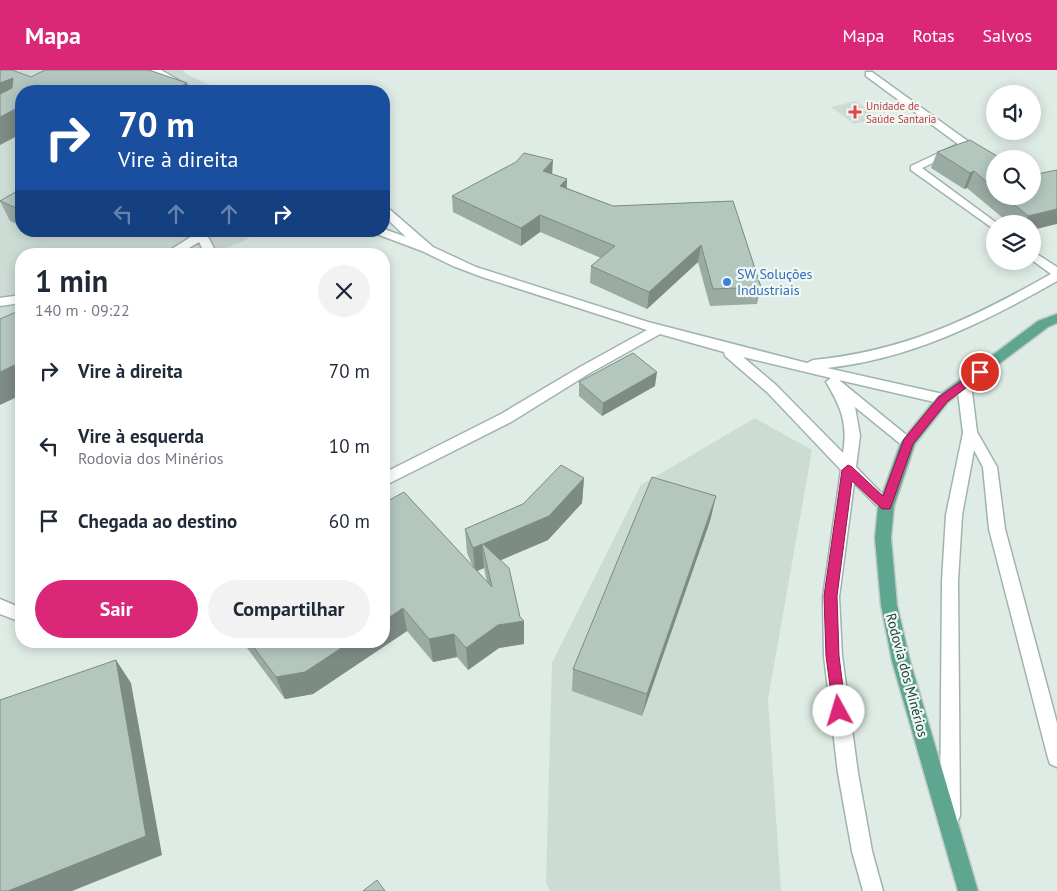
<!DOCTYPE html>
<html lang="pt">
<head>
<meta charset="utf-8">
<style>
	body { margin:0; font-family:"PT Sans",sans-serif; background:#f2f2f3; color:#1f2937; height:100vh; display:flex; flex-direction:column; font-size:19px; white-space:nowrap }
	* { box-sizing:border-box; margin:0 }
	p { font-size:16px; color:#747a83 }
	.icon { flex:none; width:28px; height:28px; fill:none; stroke:currentColor; stroke-width:2; stroke-linecap:round; stroke-linejoin:round }
	.map { position:relative; flex:1; overflow:hidden }
	.panel { position:absolute; left:15px; top:178px; width:375px; height:400px; display:flex; flex-direction:column; background:#fff; border-radius:20px; box-shadow:0 2px 12px #0003 }
	.panel>* { flex:none }
	.top-card { position:absolute; left:15px; top:15px; width:375px; height:152px; border-radius:20px; box-shadow:0 2px 12px #0003; background:#1a4fa0; color:#fff; overflow:hidden }
	.tools { position:absolute; left:986px; top:15px; display:grid; gap:10px }
	.tools a { display:grid; place-items:center; width:55px; height:55px; border-radius:50%; background:#fff; box-shadow:0 2px 12px #0003; font-size:25px }
	.pin { position:absolute; display:grid; place-items:center; width:42px; height:42px; color:#fff; margin:-21px; border:2px solid #fff; border-radius:50%; box-shadow:0 1px 5px #0007 }
	.me { position:absolute; width:55px; margin:-28px; rotate:354deg; stroke-linejoin:round; filter:drop-shadow(0 0 4px #0008) }
	.turn { display:flex; align-items:center; gap:18px; height:105px; padding:0 20px; font-size:22px }
	.turn .icon { width:65px; height:65px; stroke-width:2.5 }
	.turn b { display:block; font-size:35px; line-height:42px }
	.lanes { display:flex; align-items:center; height:48px; padding:0 20px; background:#0003; justify-content:center; gap:25px; direction:ltr }
	.lanes .off { opacity:.35 }
	.round { display:grid; place-items:center; flex:none; width:52px; height:52px; border-radius:26px; background:#f2f2f3 }
	.headline { display:flex; align-items:center; justify-content:space-between; height:85px; padding:0 20px }
	h1 { font-size:30px; font-weight:800; line-height:38px }
	.button { display:flex; gap:10px; margin-top:auto; padding:10px 20px }
	.button a { flex:1; height:58px; border-radius:30px; background:#db2777; color:#fff; font-size:20px; font-weight:800; line-height:58px; text-align:center }
	.button a+a { background:#f2f2f3; color:#1f2937 }
	ul { padding:0; list-style:none }
	li { display:flex; align-items:center; gap:15px; height:75px; padding:0 20px }
	li div { flex:1 }
	li b { display:block; font-size:19px }
	li em { font-style:normal }
	header { display:flex; align-items:center; gap:30px; box-sizing:border-box; height:70px; padding:0 25px; background:#db2777; color:#fff }
	header strong { font-size:24px }
	nav { display:flex; gap:28px; margin-inline-start:auto; font-size:18px }
	.map>svg:first-child { display:block }
</style>
</head>
<body>
<header>
<strong>Mapa</strong>
<nav><a>Mapa</a><a>Rotas</a><a>Salvos</a></nav>
</header>
<div class="map">
<svg width="1057" height="821" viewBox="0 0 1057 821">
	<rect width="100%" height="100%" fill="#deece5"/>
	<path fill="#ccdcd4" d="M 0,0 L 182,0 L 188,5 L 224,21 L 21,21 L 21,161 L 259,161 L 244,171 L 211,184 L 21,184 L 21,245 L 0,250 Z
		M 856,31 L 879,48 L 854,54 L 831,37 Z
		M 755,348 L 812,380 L 768,629 L 781,821 L 551,821 L 546,813 L 552,593 L 641,415 Z"/>
	<g fill="none" stroke-linecap="round" stroke-linejoin="round">
		<defs>
			<path id="minor" d="M 149,0 L 161,0 L 197,21 L 185,21 Z
				M 866,2 L 872,2 L 969,72 L 969,76 L 922,98 L 998,154 L 995,154 L 995,160 L 911,100 L 911,96 L 958,74 L 866,6 Z
				M 384,137 L 388,138 L 433,177 L 476,197 L 648,252 L 807,293 L 813,290 C 905,281 971,249 1051,204 L 1032,190 L 1032,181 L 1057,197 L 1057,211 C 985,252 911,289 827,298 L 943,324 L 950,329 L 943,334 L 839,310 L 915,372 L 913,376 L 903,376 L 855,337 L 860,366 L 856,397 L 894,436 L 891,440 L 881,440 L 854,413 L 839,527 L 842,586 L 858,703 L 872,781 L 883,821 L 863,821 L 852,781 L 838,703 L 824,586 L 823,527 L 841,400 L 767,322 L 725,286 L 724,282 L 660,264 L 590,303 L 511,352 L 384,416 L 384,403 L 501,344 L 580,297 L 647,260 L 482,207 L 453,196 L 422,181 L 374,163 L 372,161 L 384,161 L 384,159 L 406,167 L 384,146 ZM 743,287 L 831,308 L 826,312 C 841,337 848,353 843,383 L 776,315 Z
				M 200,161 L 215,161 L 208,167 L 217,184 L 205,184 L 199,172 L 179,184 L 164,184 Z
				M 21,225 L 21,233 L 0,236 L 0,228 Z
				M 964,309 L 971,314 L 977,362 L 997,397 L 1005,459 L 1057,653 L 1057,697 L 1050,694 L 1048,688 L 989,459 L 983,397 L 974,380 L 962,445 L 958,511 L 960,746 L 957,753 L 950,756 L 943,753 L 940,746 L 942,511 L 946,445 L 963,363 L 957,314 Z
				M 0,529 L 21,538 L 21,552 L 0,544 Z"/>
			<path id="major" d="M 1057,244 L 1057,253 L 1048,257 L 948,332 L 915,374 L 894,436 L 891,468 L 897,535 L 910,591 L 978,821 L 958,821 L 892,591 L 881,535 L 875,468 L 878,436 L 901,372 L 938,326 L 1038,251 Z"/>
		</defs>
		<use href="#minor" stroke="#a1b4ac" stroke-width="3"/>
		<use href="#major" stroke="#c0c9c6" stroke-width="3"/>
		<use href="#minor" fill="#fff" fill-rule="evenodd"/>
		<use href="#major" fill="#5ea690" fill-rule="evenodd"/>
	</g>
	<path fill="#9aaba3" fill-rule="evenodd" d="M 937,82 L 995,89 L 995,126 L 1032,126 L 1032,154 L 1010,154 L 967,118 L 964,119 L 931,98 Z
		M 553,104 L 567,109 L 567,118 L 613,136 L 733,131 L 761,217 L 757,234 L 710,236 L 698,192 L 647,239 L 590,213 L 591,196 L 601,188 L 540,162 L 521,176 L 453,142 L 452,126 Z
		M 21,106 L 21,156 L 10,151 L 0,131 L 21,119 L 16,109 Z
		M 579,312 L 655,316 L 602,346 L 579,326 Z
		M 584,408 L 582,433 L 548,470 L 501,490 L 524,574 L 499,578 L 468,600 L 457,587 L 433,592 L 407,561 L 313,624 L 285,629 L 247,578 L 245,571 L 384,571 L 404,422 L 473,497 L 467,483 L 465,459 ZM 484,498 L 487,512 L 477,501 Z
		M 716,426 L 710,451 L 642,646 L 572,621 L 573,599 Z"/>
	<path fill="#7d8b85" d="M 13,8 L 21,28 L 0,40 L 0,13 Z
		M 187,13 L 189,21 L 172,21 Z
		M 21,36 L 21,64 L 0,75 L 0,47 Z
		M 553,90 L 552,107 L 543,101 Z
		M 974,101 L 967,118 L 964,119 L 970,103 Z
		M 567,109 L 566,126 L 560,116 Z
		M 1057,139 L 1057,154 L 1032,160 L 1032,154 L 1025,154 L 1028,146 Z
		M 540,145 L 540,162 L 521,176 L 521,158 Z
		M 701,175 L 698,192 L 647,239 L 649,222 Z
		M 21,292 L 21,325 L 0,335 L 0,302 Z
		M 657,302 L 655,316 L 602,346 L 603,333 Z
		M 584,408 L 582,433 L 548,470 L 487,496 L 483,474 Z
		M 716,426 L 710,451 L 642,646 L 647,624 Z
		M 482,474 L 484,498 L 475,502 L 473,478 Z
		M 403,538 L 407,561 L 313,624 L 285,629 L 276,607 L 352,571 L 384,571 L 384,551 Z
		M 524,551 L 524,574 L 499,578 L 468,600 L 466,578 L 498,555 Z
		M 454,564 L 457,587 L 433,592 L 429,569 Z
		M 116,590 L 131,613 L 162,785 L 72,821 L 8,821 Z"/>
	<path fill="#b3c7be" stroke="#7d8b85" d="M 0,0 L 12,0 L 31,7 L 45,0 L 149,0 L 187,13 L 172,21 L 21,21 L 21,36 L 0,47 L 0,24 L 12,18 L 13,8 L 0,13 Z
		M 970,70 L 1002,89 L 995,89 L 995,119 L 974,101 L 970,103 L 937,82 Z
		M 524,83 L 553,90 L 543,101 L 567,109 L 560,116 L 613,136 L 733,131 L 761,217 L 713,219 L 701,175 L 649,222 L 591,196 L 615,176 L 540,145 L 521,158 L 452,126 L 516,92 Z
		M 1057,100 L 1057,139 L 1028,146 L 1004,126 L 1032,126 L 1032,105 Z
		M 21,106 L 21,111 L 16,109 Z
		M 21,119 L 21,140 L 0,131 Z
		M 21,240 L 21,292 L 0,302 L 0,249 Z
		M 633,283 L 657,302 L 603,333 L 579,312 Z
		M 561,395 L 584,408 L 549,446 L 483,474 L 509,498 L 520,547 L 524,551 L 498,555 L 466,578 L 454,564 L 429,569 L 403,538 L 384,551 L 384,433 L 404,422 L 492,517 L 482,474 L 473,478 L 465,459 L 523,434 Z
		M 652,407 L 716,426 L 647,624 L 573,599 Z
		M 249,571 L 352,571 L 305,602 L 276,607 Z
		M 116,590 L 146,766 L 8,821 L 0,821 L 0,630 Z
		M 377,810 L 385,821 L 363,821 Z"/>
	<path fill="#db2777" stroke="#8e194d" d="M 980,298 L 984,299 L 984,304 L 947,332 L 913,374 L 890,439 L 882,439 L 852,411 L 837,526 L 839,586 L 846,641 L 844,646 L 839,647 L 834,646 L 826,586 L 824,526 L 842,400 L 848,395 L 852,397 L 883,426 L 904,369 L 939,327 Z"/>
	<path fill="#e0444e" stroke="#eff8f3" stroke-width="2" d="M852.5 34.5h5v5h5v5h-5v5h-5v-5h-5v-5h5z"/>
	<circle fill="#3f7fe0" stroke="#eff8f3" stroke-width="2" cx="727" cy="212" r="5"/>
	<g text-anchor="middle" stroke-width="4.5" stroke-linejoin="round" paint-order="stroke">
		<g font-size="11" fill="#be3a42" stroke="#eff8f3" text-anchor="start">
			<text x="866" y="40">Unidade de<tspan x="866" dy="13">Saúde Santaria</tspan></text>
		</g>
		<g font-size="14" fill="#366cbe" stroke="#eff8f3" text-anchor="start">
			<text x="737" y="209">SW Soluções<tspan x="737" dy="16">Industriais</tspan></text>
		</g>
		<g font-size="14" fill="#1e3d33" stroke="#eff8f3">
			<text transform="translate(907 605) rotate(75)" y="5">Rodovia dos Minérios</text>
		</g>
	</g>
</svg>
<div class="tools">
<a><svg class="icon" aria-label="sound" viewBox="0 0 24 24"><path d="M4 9h4l5-4v14l-5-4H4zM17 9q2 3 0 6"/></svg></a>
<a><svg class="icon" aria-label="search" viewBox="0 0 24 24"><circle cx="10" cy="10" r="6"/><path d="M15 15l6 6"/></svg></a>
<a><svg class="icon" aria-label="layers" viewBox="0 0 24 24"><path d="M12 4l9 5-9 5-9-5zM3 14l9 5 9-5"/></svg></a>
</div>
<div class="pin" style="left:980px;top:302px;background:#d93025"><svg class="icon" aria-label="arrive" viewBox="0 0 24 24"><path d="M6 21V4h12l-3 4 3 4H6"/></svg></div>
<svg class="me" style="left:839px;top:641px" viewBox="-20 -20 40 40"><circle r="19" fill="#fff"/><path d="M0-13L10 11 0 6-10 11z" fill="#db2777"/></svg>
<div class="top-card">
<div class="turn"><svg class="icon" aria-label="right" viewBox="0 0 24 24"><path d="M7 20v-9h11M14 6l5 5-5 5"/></svg><div><b>70 m</b>Vire à direita</div></div>
<div class="lanes"><svg class="icon off" aria-label="left" viewBox="0 0 24 24"><path d="M17 20v-9H6M10 6l-5 5 5 5"/></svg><svg class="icon off" aria-label="ahead" viewBox="0 0 24 24"><path d="M12 20V5M6 11l6-6 6 6"/></svg><svg class="icon off" aria-label="ahead" viewBox="0 0 24 24"><path d="M12 20V5M6 11l6-6 6 6"/></svg><svg class="icon" aria-label="right" viewBox="0 0 24 24"><path d="M7 20v-9h11M14 6l5 5-5 5"/></svg></div>
</div>
<section class="panel">
<div class="headline"><div><h1>1 min</h1><p>140 m · 09:22</p></div><a class="round"><svg class="icon" aria-label="close" viewBox="0 0 24 24"><path d="M6 6l12 12M18 6L6 18"/></svg></a></div>
<ul>
<li><svg class="icon" aria-label="right" viewBox="0 0 24 24"><path d="M7 20v-9h11M14 6l5 5-5 5"/></svg><div><b>Vire à direita</b></div><em>70 m</em></li>
<li><svg class="icon" aria-label="left" viewBox="0 0 24 24"><path d="M17 20v-9H6M10 6l-5 5 5 5"/></svg><div><b>Vire à esquerda</b><p>Rodovia dos Minérios</p></div><em>10 m</em></li>
<li><svg class="icon" aria-label="arrive" viewBox="0 0 24 24"><path d="M6 21V4h12l-3 4 3 4H6"/></svg><div><b>Chegada ao destino</b></div><em>60 m</em></li>
</ul>
<div class="button"><a>Sair</a><a>Compartilhar</a></div>
</section>
</div>
</body>
</html>
